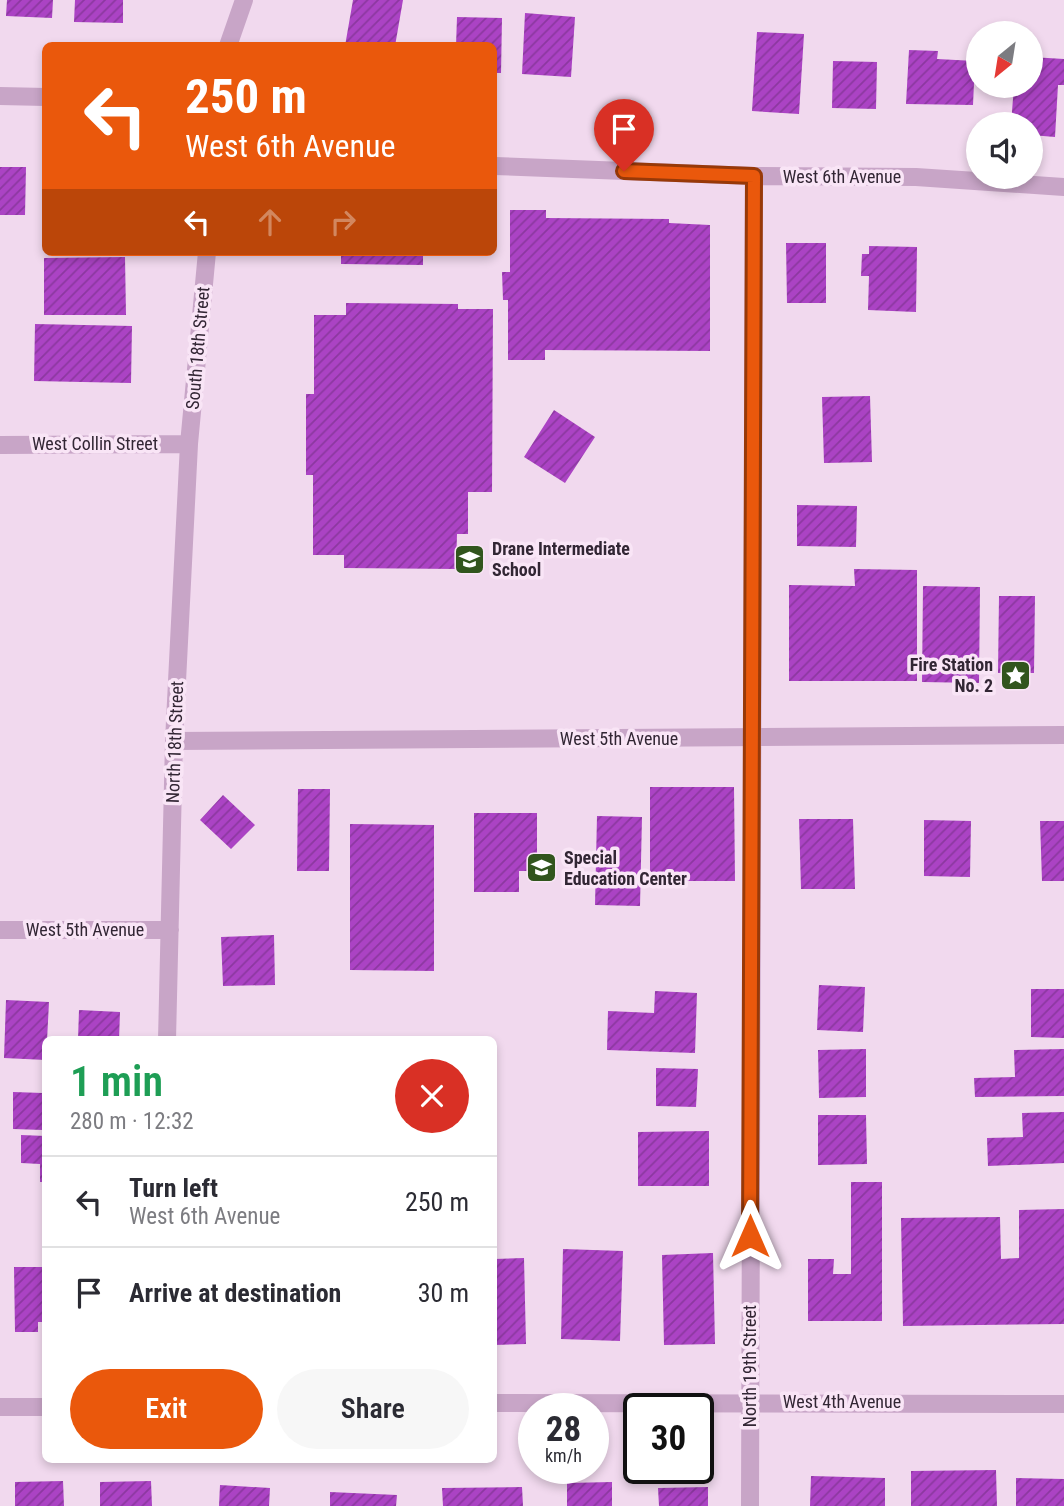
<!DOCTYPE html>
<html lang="en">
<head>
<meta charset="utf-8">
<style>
	body { margin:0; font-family:"Roboto Condensed",sans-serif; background:#f7f7f7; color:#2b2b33; height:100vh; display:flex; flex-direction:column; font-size:26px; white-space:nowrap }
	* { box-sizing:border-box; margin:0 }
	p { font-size:23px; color:#7c7c81 }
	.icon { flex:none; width:38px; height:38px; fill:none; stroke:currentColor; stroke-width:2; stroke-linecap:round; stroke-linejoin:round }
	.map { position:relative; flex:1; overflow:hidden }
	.side { position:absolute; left:42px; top:1036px; width:455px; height:427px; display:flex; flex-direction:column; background:#fff; border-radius:10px; box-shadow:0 4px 10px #0003 }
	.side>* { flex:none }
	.banner { position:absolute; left:42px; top:42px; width:455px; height:214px; border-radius:10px; box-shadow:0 4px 10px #0003; background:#ea580c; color:#fff; overflow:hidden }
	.needle { width:46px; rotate:210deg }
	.buttons { position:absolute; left:966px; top:21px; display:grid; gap:14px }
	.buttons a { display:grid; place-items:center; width:77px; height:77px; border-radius:50%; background:#fff; box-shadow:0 4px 10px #0003; font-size:35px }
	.speed { position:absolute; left:518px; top:1393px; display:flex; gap:14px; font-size:35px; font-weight:700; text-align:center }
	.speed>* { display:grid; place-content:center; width:91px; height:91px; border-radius:50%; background:#fff; box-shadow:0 4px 10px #0003; line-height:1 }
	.speed small { font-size:18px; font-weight:400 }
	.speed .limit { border:4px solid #111; border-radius:10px; background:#fff; color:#111 }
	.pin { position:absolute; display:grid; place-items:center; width:60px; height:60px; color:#fff; margin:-72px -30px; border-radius:50% 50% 50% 0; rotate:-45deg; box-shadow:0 0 7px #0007 }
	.pin .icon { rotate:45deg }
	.me { position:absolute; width:77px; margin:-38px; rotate:0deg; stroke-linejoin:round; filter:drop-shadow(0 0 5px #0008) }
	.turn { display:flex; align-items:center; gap:24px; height:147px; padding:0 28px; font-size:32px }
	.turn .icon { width:91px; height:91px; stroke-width:2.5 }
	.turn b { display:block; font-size:49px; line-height:60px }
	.lanes { display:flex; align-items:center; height:66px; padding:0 28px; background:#0003; justify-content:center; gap:35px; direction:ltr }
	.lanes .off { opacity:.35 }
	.round { display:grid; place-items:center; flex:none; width:74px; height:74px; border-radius:37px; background:#f7f7f7 }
	.headline { display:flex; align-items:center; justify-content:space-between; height:119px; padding:0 28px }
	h1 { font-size:42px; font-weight:600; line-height:52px; color:#1e9e55 }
	.action { display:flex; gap:14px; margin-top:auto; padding:14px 28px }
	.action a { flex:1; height:80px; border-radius:42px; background:#ea580c; color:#fff; font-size:28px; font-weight:600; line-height:80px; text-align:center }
	.action a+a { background:#f7f7f7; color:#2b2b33 }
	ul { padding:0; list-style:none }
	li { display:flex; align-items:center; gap:21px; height:91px; padding:0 28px; border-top:2px solid #e1e1e2 }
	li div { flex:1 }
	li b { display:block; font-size:26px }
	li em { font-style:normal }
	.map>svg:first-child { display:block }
</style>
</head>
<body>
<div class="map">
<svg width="1064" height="1506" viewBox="0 0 1064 1506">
	<defs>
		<pattern id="building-hatch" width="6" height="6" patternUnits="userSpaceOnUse" patternTransform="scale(1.75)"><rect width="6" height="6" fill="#ab43c4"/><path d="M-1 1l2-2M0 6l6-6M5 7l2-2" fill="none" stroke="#8c38a0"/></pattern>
	</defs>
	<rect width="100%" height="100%" fill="#f1d9ee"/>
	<path fill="url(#building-hatch)" d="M 7,0 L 53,0 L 52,18 L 6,16 Z
		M 75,0 L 123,0 L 123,23 L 74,22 Z
		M 353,0 L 403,0 L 395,46 L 345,46 Z
		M 525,13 L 575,17 L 571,77 L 522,74 Z
		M 457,17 L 502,18 L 501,73 L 494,73 L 494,46 L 456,46 Z
		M 757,32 L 804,34 L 799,114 L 752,111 Z
		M 909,50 L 938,51 L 937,59 L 975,61 L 973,105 L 906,104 Z
		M 1031,57 L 1064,59 L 1064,85 L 1058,85 L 1055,137 L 1031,135 L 1031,124 L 1011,124 L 1014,86 L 1031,86 Z
		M 833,61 L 877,62 L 876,109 L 832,108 Z
		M 0,167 L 26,167 L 25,215 L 0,215 Z
		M 510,210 L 546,210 L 546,218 L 669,219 L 669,223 L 710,225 L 710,351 L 545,350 L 545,360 L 508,360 L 508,300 L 503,300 L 502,272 L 510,272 Z
		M 786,243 L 826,243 L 826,303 L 787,303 Z
		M 869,246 L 917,247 L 916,312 L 868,310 L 869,276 L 861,276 L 862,254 L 869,254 Z
		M 341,252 L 423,252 L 423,265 L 341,264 Z
		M 125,257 L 126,315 L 44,315 L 44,258 Z
		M 346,303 L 458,304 L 458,309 L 493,309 L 492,492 L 468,492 L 468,534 L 457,534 L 456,569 L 344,568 L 344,555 L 313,555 L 313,475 L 306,475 L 306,394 L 314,394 L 314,315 L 346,315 Z
		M 35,324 L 132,326 L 131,383 L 34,381 Z
		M 870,396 L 872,462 L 824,463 L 822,397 Z
		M 554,410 L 595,437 L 565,483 L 524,457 Z
		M 797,505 L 857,506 L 856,547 L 797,546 Z
		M 854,569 L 917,570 L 917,681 L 789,681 L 789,585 L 855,586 Z
		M 923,586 L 980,587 L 979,683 L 922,682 Z
		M 999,596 L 1035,596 L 1034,673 L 998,673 Z
		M 650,787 L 734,787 L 735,881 L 650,881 Z
		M 298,789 L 330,789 L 329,871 L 297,871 Z
		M 223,795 L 255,825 L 231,849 L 200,820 Z
		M 474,813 L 537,813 L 537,871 L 519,871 L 519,892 L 474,892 Z
		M 597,816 L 642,817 L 640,906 L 595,905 Z
		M 799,819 L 853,819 L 855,889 L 801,889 Z
		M 924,820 L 971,821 L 970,877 L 924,876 Z
		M 1040,821 L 1064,821 L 1064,881 L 1042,881 Z
		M 350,824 L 434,825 L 434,971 L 350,970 Z
		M 274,935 L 275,985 L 223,986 L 221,937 Z
		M 819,985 L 865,987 L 863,1032 L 817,1030 Z
		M 1031,989 L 1064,989 L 1064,1038 L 1031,1037 Z
		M 655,991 L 697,993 L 695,1053 L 607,1050 L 608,1011 L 654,1013 Z
		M 6,1000 L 49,1002 L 46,1060 L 4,1058 Z
		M 79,1010 L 120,1012 L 119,1040 L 78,1040 Z
		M 866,1049 L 866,1097 L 819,1098 L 818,1050 Z
		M 1064,1049 L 1064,1096 L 975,1097 L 974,1078 L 1015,1077 L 1014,1050 Z
		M 656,1068 L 698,1069 L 696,1107 L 656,1106 Z
		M 13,1092 L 43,1093 L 43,1130 L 13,1129 Z
		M 1064,1112 L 1064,1163 L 988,1166 L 987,1138 L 1023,1137 L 1022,1113 Z
		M 818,1115 L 866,1115 L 867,1164 L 818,1165 Z
		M 709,1131 L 709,1186 L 638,1186 L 638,1132 Z
		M 21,1135 L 46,1136 L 46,1182 L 40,1182 L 40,1164 L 21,1163 Z
		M 851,1182 L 882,1182 L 882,1321 L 808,1321 L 808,1259 L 834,1259 L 833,1274 L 851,1274 Z
		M 1064,1209 L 1064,1324 L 903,1326 L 901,1218 L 1000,1217 L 1001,1259 L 1019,1258 L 1019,1210 Z
		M 563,1249 L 623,1251 L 620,1341 L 561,1339 Z
		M 713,1253 L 715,1344 L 664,1345 L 662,1255 Z
		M 524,1258 L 526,1344 L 494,1345 L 494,1259 Z
		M 14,1267 L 46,1267 L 46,1322 L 38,1322 L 38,1332 L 15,1332 Z
		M 996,1470 L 997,1506 L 911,1506 L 911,1471 Z
		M 811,1476 L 885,1478 L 885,1506 L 810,1506 Z
		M 1016,1478 L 1064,1479 L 1064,1506 L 1016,1506 Z
		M 63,1481 L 64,1506 L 15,1506 L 15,1482 Z
		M 151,1481 L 152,1506 L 100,1506 L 100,1482 Z
		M 612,1482 L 612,1506 L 567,1506 L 567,1483 Z
		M 220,1485 L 270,1488 L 269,1506 L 219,1506 Z
		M 522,1487 L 523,1506 L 443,1506 L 442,1488 Z
		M 708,1487 L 708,1506 L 659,1506 L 658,1488 Z
		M 330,1492 L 397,1495 L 396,1506 L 330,1506 Z"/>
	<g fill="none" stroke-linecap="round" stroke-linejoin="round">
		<path stroke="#c8a5c7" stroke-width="18" d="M 228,46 L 244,0
			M 0,96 L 46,97
			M 494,166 L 754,176 L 916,177 L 1064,187
			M 0,445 L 189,444
			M 174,741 L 1064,735
			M 0,930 L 170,930
			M 167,1040 L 174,741 L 189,444 L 207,252
			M 494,1403 L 1064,1404
			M 0,1407 L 46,1407
			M 750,1506 L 754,176"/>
	</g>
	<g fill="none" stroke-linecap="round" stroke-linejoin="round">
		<defs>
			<path id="route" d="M 624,171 L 754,176 L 750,1236"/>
		</defs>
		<use href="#route" stroke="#983908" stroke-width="18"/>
		<use href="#route" stroke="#ea580c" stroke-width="12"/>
	</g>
	<defs>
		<symbol id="school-square" viewBox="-11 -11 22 22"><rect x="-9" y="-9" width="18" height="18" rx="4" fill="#31551d" stroke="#f9e5f6"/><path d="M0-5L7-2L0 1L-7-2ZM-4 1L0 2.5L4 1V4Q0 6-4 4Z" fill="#fff"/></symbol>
		<symbol id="sight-square" viewBox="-11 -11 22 22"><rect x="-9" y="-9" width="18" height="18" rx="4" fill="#31551d" stroke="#f9e5f6"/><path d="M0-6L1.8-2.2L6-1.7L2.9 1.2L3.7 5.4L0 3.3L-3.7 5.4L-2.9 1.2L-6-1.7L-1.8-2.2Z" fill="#fff"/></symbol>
	</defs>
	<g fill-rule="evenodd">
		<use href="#school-square" x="452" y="542" width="35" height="35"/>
		<use href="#sight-square" x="998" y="658" width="35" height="35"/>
		<use href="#school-square" x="524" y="850" width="35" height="35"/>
	</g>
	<g text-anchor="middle" stroke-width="7" stroke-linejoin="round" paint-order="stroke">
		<g font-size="18" fill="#322634" stroke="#f9e5f6">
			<text x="842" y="183">West 6th Avenue</text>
			<text transform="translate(198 348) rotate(-85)" y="6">South 18th Street</text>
			<text x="95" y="450">West Collin Street</text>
			<text x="619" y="745">West 5th Avenue</text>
			<text transform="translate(175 742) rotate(-88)" y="6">North 18th Street</text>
			<text x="85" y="936">West 5th Avenue</text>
			<text transform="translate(750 1366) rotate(-90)" y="6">North 19th Street</text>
			<text x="842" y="1408">West 4th Avenue</text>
		</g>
		<g font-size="18" font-weight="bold" fill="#322634" stroke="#f9e5f6" text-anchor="start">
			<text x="492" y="555">Drane Intermediate<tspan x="492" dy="21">School</tspan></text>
			<text x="993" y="671" text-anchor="end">Fire Station<tspan x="993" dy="21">No. 2</tspan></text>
			<text x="564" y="864">Special<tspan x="564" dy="21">Education Center</tspan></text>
		</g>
	</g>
</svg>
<div class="buttons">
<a><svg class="needle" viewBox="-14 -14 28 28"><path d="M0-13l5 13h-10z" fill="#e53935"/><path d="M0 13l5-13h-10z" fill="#7c7c81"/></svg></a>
<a><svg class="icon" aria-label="sound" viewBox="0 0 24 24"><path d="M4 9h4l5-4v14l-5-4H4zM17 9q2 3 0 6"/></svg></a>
</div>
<div class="speed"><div>28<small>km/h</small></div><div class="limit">30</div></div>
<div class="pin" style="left:624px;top:171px;background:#d93025"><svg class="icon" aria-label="arrive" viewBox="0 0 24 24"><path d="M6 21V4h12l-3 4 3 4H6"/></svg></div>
<svg class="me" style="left:750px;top:1236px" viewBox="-20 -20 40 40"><path d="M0-17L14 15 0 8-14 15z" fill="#ea580c" stroke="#fff" stroke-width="4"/></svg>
<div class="banner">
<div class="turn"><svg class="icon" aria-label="left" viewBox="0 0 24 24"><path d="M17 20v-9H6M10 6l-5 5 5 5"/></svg><div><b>250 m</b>West 6th Avenue</div></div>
<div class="lanes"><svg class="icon" aria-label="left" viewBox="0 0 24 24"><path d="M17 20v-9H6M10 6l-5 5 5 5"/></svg><svg class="icon off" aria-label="ahead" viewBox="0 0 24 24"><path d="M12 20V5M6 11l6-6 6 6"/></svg><svg class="icon off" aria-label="right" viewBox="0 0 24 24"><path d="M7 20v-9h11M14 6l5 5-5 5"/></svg></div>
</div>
<section class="side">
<div class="headline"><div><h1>1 min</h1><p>280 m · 12:32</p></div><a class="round" style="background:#d93025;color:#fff"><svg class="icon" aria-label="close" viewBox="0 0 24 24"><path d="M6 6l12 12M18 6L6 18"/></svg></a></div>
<ul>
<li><svg class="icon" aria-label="left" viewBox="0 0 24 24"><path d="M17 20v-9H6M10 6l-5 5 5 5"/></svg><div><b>Turn left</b><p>West 6th Avenue</p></div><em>250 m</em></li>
<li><svg class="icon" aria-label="arrive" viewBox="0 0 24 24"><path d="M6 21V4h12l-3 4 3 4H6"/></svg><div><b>Arrive at destination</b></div><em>30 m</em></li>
</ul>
<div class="action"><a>Exit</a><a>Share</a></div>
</section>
</div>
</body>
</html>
